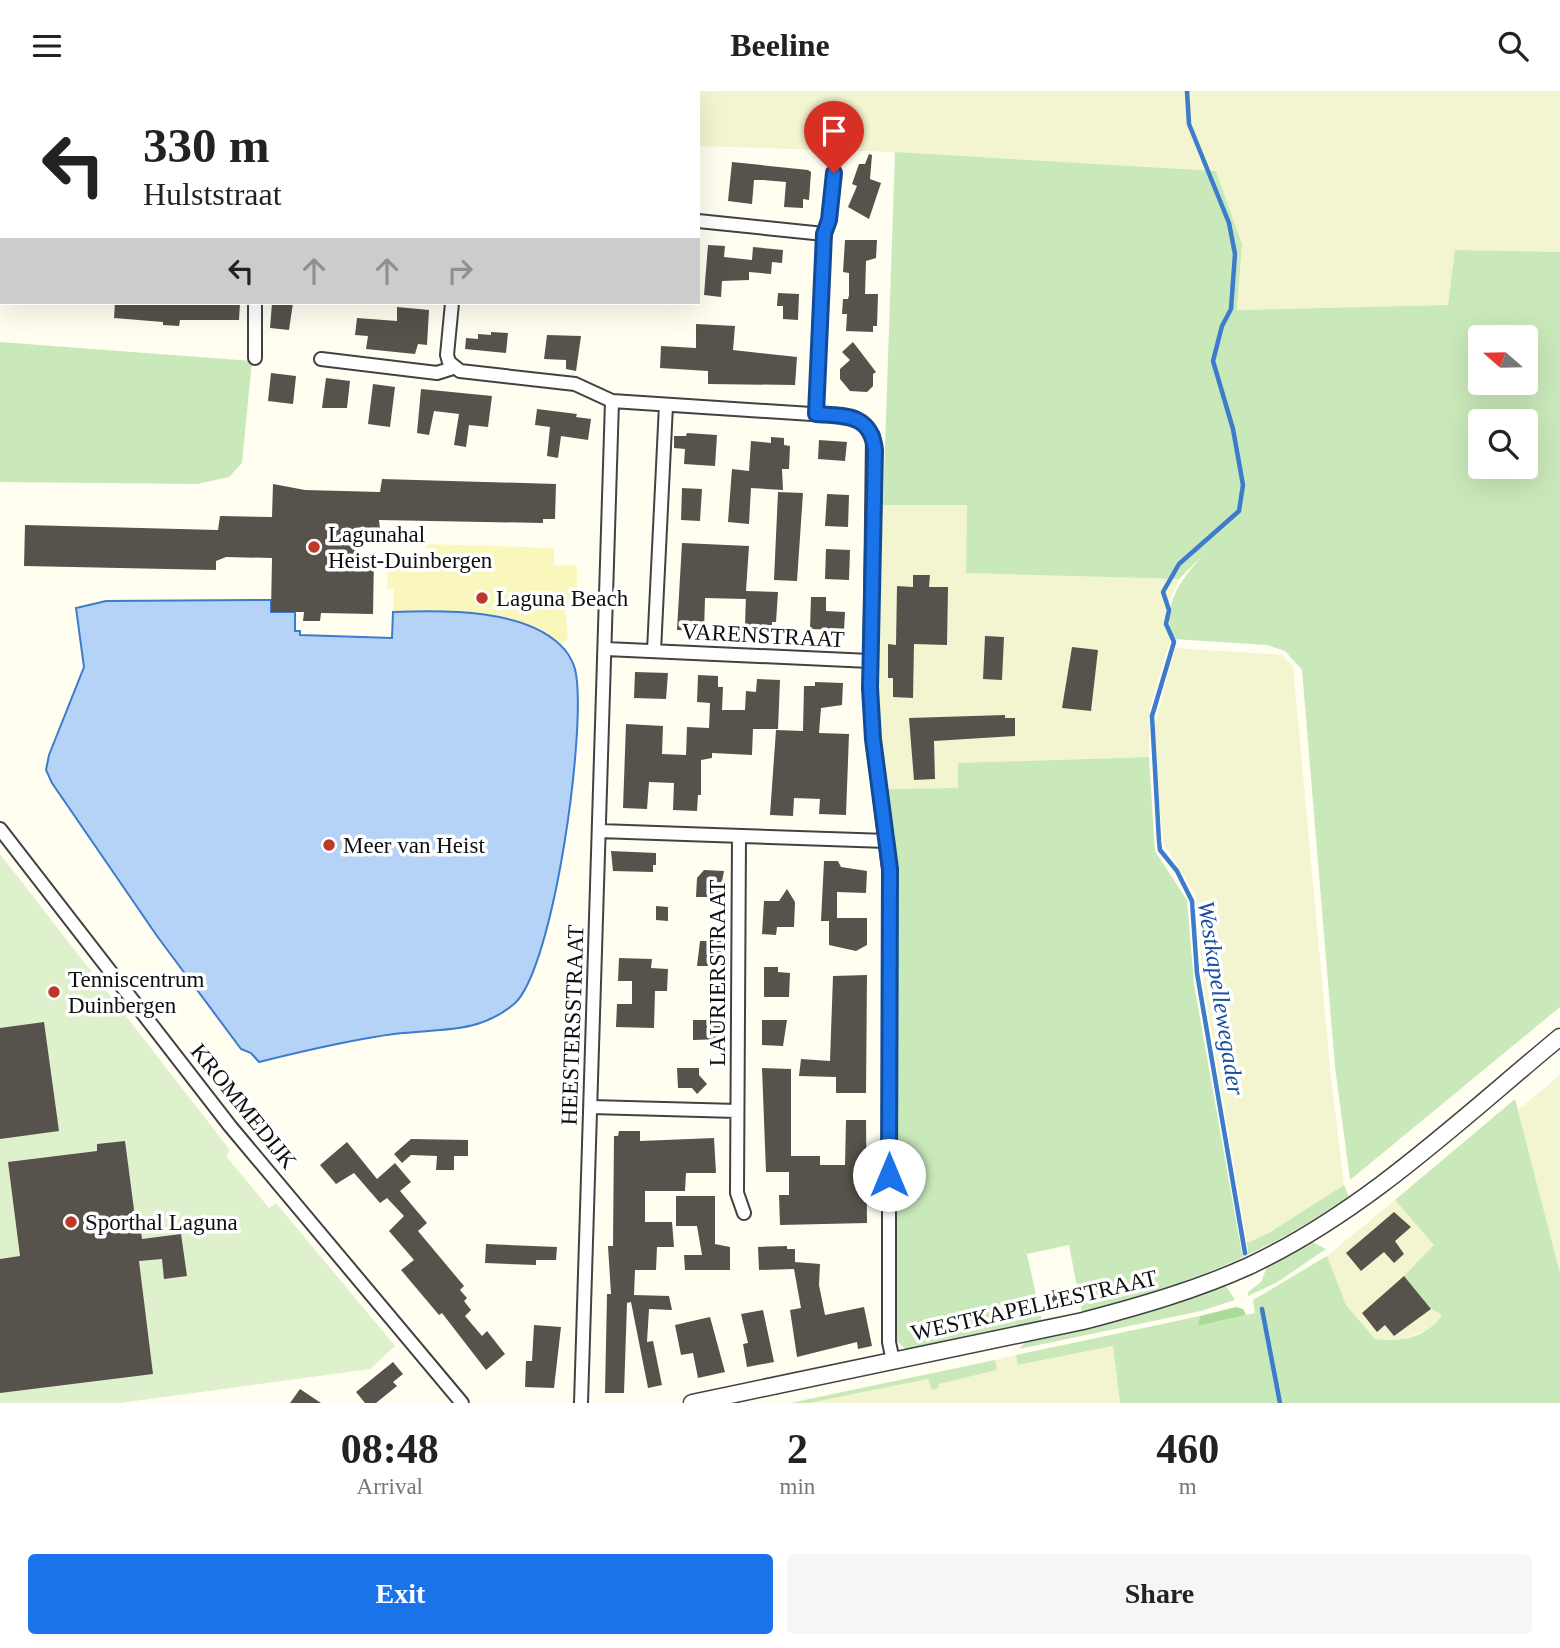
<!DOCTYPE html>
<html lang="en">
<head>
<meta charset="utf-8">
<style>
	body { margin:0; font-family:"Times New Roman",serif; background:#f6f6f6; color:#222; height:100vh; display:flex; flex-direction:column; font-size:26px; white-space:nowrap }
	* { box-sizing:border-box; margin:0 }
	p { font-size:23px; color:#767676 }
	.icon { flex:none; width:38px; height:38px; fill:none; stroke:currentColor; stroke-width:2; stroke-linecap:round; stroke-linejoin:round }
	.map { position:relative; height:1312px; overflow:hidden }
	.sheet { display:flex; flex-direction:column; background:#fff; flex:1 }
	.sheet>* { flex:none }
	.banner { position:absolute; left:0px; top:0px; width:700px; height:214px; box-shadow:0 7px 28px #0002; background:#fff; color:#222; overflow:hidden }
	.needle { width:46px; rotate:290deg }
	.tools { position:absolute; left:1468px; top:234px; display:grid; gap:14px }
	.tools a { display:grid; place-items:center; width:70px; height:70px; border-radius:7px; background:#fff; box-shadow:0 7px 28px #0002; font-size:35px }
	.pin { position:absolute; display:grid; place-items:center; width:60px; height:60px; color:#fff; margin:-72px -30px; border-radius:50% 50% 50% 0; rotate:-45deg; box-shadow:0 0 7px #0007 }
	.pin .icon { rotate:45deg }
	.me { position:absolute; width:77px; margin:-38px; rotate:0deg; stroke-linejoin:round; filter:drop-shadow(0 0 5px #0008) }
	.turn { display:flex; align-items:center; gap:24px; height:147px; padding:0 28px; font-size:32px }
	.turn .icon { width:91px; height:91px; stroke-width:2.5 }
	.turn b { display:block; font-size:49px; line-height:60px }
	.lanes { display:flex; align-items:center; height:66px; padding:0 28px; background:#0003; justify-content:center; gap:35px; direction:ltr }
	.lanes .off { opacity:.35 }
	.eta { display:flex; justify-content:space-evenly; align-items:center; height:119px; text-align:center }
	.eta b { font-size:42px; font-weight:700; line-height:49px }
	.button { display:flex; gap:14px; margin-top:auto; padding:14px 28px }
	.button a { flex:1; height:80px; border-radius:7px; background:#1a73e8; color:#fff; font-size:28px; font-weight:700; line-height:80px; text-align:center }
	.button a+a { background:#f6f6f6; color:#222 }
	header { display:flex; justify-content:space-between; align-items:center; height:91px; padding:0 28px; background:#fff; font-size:32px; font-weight:700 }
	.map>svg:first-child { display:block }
</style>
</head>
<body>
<header><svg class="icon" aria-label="menu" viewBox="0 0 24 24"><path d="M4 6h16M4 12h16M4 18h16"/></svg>Beeline<svg class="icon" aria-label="search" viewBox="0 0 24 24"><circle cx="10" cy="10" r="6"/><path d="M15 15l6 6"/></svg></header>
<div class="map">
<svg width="1560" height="1312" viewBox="0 0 1560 1312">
	<rect width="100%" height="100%" fill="#fffef0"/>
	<path fill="#f2f5d0" d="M 595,0 L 1560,0 L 1560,161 L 1456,159 L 1449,214 L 1237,219 L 1242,153 L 1216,80 L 895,61 L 698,55 L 698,2 Z
		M 883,414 L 968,414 L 966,482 L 1179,488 L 1166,519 L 1164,534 L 1170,550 L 1150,616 L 1149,666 L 958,672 L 958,697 L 887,698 L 877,597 Z
		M 1175,557 L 1282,564 L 1293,575 L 1330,977 L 1344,1094 L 1269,1142 L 1247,1152 L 1203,890 L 1196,805 L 1163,751 L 1153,641 Z
		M 1560,984 L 1560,1182 L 1518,1019 Z
		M 1395,1109 L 1434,1154 L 1421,1206 L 1431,1218 L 1443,1224 L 1435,1236 L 1396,1251 L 1375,1248 L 1346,1214 L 1327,1165 Z
		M 1113,1255 L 1120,1312 L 809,1312 L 928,1288 L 932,1298 L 938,1293 L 997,1279 L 995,1269 L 1016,1264 L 1019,1274 Z"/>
	<path fill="#cae9ba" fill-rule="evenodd" d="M 895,61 L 1216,80 L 1242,153 L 1237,219 L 1448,214 L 1455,159 L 1560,161 L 1560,916 L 1350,1089 L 1335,976 L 1302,579 L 1285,560 L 1267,554 L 1173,548 C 1159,514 1185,484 1205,462 L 1179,488 L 966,482 L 967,414 L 883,414 ZM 1480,247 L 1526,247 L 1526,292 L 1480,292 ZM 1480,331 L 1526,331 L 1526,376 L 1480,376 Z
		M 0,251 L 252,270 L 242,372 L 229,386 L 197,393 L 0,391 Z
		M 1149,666 L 1155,760 L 1187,809 L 1194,893 L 1242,1163 L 1248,1161 L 1247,1152 L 1269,1142 L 1344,1094 L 1349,1106 C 1259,1166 1186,1194 1082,1222 L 1069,1154 L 1027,1163 L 1042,1231 L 908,1260 L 896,1249 L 895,746 L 887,698 L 958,697 L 958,672 Z
		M 1515,1008 L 1560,1182 L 1560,1312 L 1120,1312 L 1113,1255 L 1018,1274 L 1016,1264 L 1200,1225 L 1198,1235 L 1255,1222 L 1253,1209 L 1327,1165 L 1346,1214 L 1375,1248 C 1400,1252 1428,1246 1442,1224 L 1431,1218 L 1404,1185 L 1434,1154 L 1395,1109 Z
		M 1312,1151 L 1326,1158 L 1276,1192 L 1248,1205 L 1248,1201 L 1261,1191 L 1268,1173 Z
		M 1226,1195 L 1235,1209 L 1201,1220 L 1019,1258 L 1027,1249 L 1133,1225 Z
		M 995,1269 L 997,1279 L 939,1293 L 939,1297 L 932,1299 L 928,1288 L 809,1312 L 790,1312 Z"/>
	<path fill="#abda99" d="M 1236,1216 L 1243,1218 L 1246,1224 L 1198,1235 L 1200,1225 Z"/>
	<path fill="#faf7bd" d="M 427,453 L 554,457 L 554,474 L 577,475 L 577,500 L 565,514 L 568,547 L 561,555 C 516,519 448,519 393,521 L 394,498 L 387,498 L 388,466 L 426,467 Z"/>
	<path fill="#def0cc" d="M 0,763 L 230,1059 L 226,1065 L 269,1117 L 276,1112 L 395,1255 L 370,1278 L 120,1312 L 0,1312 Z"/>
	<path fill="#b5d3f6" stroke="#3d7bcc" stroke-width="2" d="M 271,509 L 271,521 L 295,521 L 295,540 L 300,540 L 300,544 L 392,547 L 393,521 C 443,519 529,517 565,559 C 569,564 573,571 575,578 C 588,630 554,879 514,913 C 477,944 439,937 394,943 C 349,949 303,960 259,971 L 251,962 L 241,958 L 157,845 L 52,692 L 46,679 L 49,664 L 84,576 L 76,517 L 106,510 Z"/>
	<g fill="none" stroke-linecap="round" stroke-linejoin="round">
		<path stroke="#3d7bcc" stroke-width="4.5" d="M 1187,0 L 1189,33 L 1229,132 L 1235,163 L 1231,218 L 1222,235 L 1213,270 L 1233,338 L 1243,394 L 1239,420 L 1179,473 L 1163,501 L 1169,519 L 1166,533 L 1174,551 L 1152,625 L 1159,750 L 1160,759 L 1177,780 L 1192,810 L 1197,882 L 1245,1162
			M 1262,1218 L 1280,1312"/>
	</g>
	<path fill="#57524b" d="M 869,63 L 872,64 L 870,88 L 881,92 L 869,128 L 848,116 L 857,95 L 852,93 L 859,73 L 865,73 Z
		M 732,71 L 808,79 L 811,81 L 809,109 L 803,108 L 803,117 L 784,116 L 786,91 L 763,89 L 754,89 L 752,113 L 728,110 Z
		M 845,149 L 877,149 L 876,167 L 866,170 L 865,203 L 878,203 L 877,235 L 873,235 L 873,241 L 846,240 L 847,223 L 842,223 L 843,208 L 848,208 L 849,204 L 849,182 L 843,181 Z
		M 708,154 L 725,155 L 724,166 L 752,169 L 753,156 L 783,159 L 782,172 L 772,171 L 771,183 L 749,181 L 749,189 L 722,190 L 721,206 L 704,204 Z
		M 778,202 L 799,203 L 798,229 L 783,228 L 783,215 L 777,215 Z
		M 115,212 L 240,212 L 239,229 L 180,229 L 179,235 L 163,234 L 163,231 L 114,227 Z
		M 272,212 L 293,212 L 289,239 L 270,237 Z
		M 397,216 L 429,219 L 427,254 L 418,253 L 415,263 L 366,258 L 368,245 L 355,244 L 357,227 L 397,230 Z
		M 696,233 L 735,235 L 733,259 L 797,266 L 795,294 L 708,293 L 708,280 L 660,277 L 661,255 L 696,257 Z
		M 491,241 L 508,242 L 506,262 L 465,258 L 466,247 L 478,248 L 478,243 L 491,244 Z
		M 547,244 L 581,245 L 576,280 L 566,278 L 566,269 L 544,268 Z
		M 853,251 L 876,281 L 873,283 L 873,295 L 867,301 L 850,300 L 840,288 L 840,278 L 850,269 L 842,261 Z
		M 271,282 L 296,285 L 293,313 L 268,310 Z
		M 326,287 L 350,290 L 347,317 L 322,317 Z
		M 373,293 L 395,296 L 390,336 L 368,333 Z
		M 421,298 L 492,305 L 488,336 L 469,334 L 466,356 L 454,354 L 459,323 L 434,320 L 429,344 L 417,342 Z
		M 537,318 L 577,323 L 576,326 L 591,328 L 588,349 L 561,345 L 558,367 L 547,365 L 550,336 L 535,334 Z
		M 687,342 L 717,344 L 715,375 L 684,373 L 685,358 L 674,357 L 674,345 L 686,345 Z
		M 771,346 L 784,347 L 784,354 L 790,355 L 789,378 L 782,378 L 783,399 L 751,397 L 749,433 L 728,431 L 732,378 L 749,380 L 751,350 L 771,352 Z
		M 819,349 L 847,351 L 845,370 L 818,368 Z
		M 382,388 L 556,393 L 555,428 L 543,428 L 543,432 L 379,429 L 380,438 L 356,438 L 355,464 L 374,465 L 373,523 L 321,522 L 320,530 L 303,530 L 304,521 L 271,521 L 272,467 L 226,466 L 216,470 L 216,479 L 24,475 L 25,434 L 218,439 L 220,425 L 272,426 L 273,393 L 305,399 L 380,401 Z
		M 682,397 L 702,398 L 700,430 L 681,429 Z
		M 778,401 L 803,402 L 797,490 L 774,489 Z
		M 827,403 L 849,404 L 848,436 L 825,435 Z
		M 682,452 L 749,455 L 746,500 L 778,501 L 776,531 L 772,531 L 772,536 L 745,535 L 746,504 L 746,508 L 705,507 L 704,540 L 677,539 Z
		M 826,458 L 850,459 L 849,489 L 825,488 Z
		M 913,484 L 930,484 L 929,496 L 948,496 L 947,554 L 914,553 L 913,607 L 893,606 L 893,587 L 888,587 L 888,553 L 896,554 L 897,495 L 913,496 Z
		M 811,506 L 826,506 L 826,520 L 845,521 L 844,539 L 810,538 Z
		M 985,545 L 1004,546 L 1002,589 L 983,588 Z
		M 1072,556 L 1098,559 L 1091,620 L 1062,617 Z
		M 635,581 L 668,582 L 666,608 L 634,607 Z
		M 698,584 L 718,585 L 718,596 L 723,596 L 722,619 L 745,619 L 746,600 L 756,601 L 757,588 L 780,589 L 778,638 L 753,638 L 752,664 L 712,662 L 712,667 L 701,669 L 701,704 L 698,704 L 697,720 L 673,719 L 674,692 L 649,691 L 647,718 L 623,717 L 626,633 L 663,635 L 662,663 L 686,664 L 687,636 L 709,637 L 710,612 L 697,611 Z
		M 815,591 L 843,592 L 842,614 L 821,617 L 819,642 L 849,643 L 846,724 L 819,723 L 820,708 L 794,707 L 793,725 L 770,724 L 776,639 L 803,640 L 804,595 L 815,595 Z
		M 1005,624 L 1005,627 L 1015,627 L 1015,645 L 934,650 L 935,688 L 914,689 L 909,627 Z
		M 611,760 L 656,762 L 656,774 L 653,774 L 653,781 L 613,780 Z
		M 824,770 L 838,770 L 841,776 L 867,780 L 866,802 L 837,801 L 837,827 L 867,827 L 867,854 L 856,860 L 829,854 L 829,830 L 821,830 Z
		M 704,779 L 724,780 L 719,806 L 696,806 L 697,787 Z
		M 787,798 L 795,811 L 794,836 L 777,836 L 776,844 L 762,843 L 764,810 L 779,810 Z
		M 656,815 L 668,816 L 668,830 L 656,829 Z
		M 700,850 L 723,850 L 723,875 L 697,875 Z
		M 619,867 L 652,868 L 651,877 L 668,878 L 667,900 L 655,900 L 654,937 L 616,936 L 617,913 L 632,913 L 632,890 L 618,890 Z
		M 764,876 L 778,876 L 778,881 L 790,882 L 789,906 L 764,906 Z
		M 867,884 L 866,1002 L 836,1002 L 836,986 L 799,985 L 801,968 L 830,970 L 833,885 Z
		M 693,929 L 724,929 L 723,948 L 693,949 Z
		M 762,929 L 787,929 L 783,955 L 762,954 Z
		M 44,931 L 59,1040 L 0,1048 L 0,937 Z
		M 677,977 L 699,977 L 699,984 L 707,993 L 697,1003 L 692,997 L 678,997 Z
		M 762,977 L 791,978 L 791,1065 L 820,1065 L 820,1074 L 845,1074 L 846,1029 L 866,1029 L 867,1132 L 780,1134 L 779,1104 L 789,1104 L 789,1081 L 766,1081 Z
		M 619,1040 L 640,1040 L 640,1050 L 714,1047 L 716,1082 L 686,1082 L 685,1100 L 645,1100 L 645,1131 L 672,1131 L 674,1156 L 657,1156 L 656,1179 L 635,1179 L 634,1204 L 669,1205 L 672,1219 L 649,1218 L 647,1251 L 653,1250 L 662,1294 L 648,1297 L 631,1211 L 627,1212 L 624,1302 L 605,1302 L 607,1203 L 611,1203 L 608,1155 L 613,1155 L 614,1045 L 618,1045 Z
		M 411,1048 L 468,1049 L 468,1065 L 454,1065 L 454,1079 L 436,1079 L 437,1065 L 411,1064 L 402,1072 L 394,1063 Z
		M 125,1050 L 135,1126 L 139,1126 L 142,1148 L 181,1143 L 187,1185 L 164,1188 L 162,1168 L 139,1170 L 153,1283 L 0,1302 L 0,1168 L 20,1165 L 8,1071 L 97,1060 L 97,1053 Z
		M 347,1051 L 377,1088 L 395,1072 L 411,1091 L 400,1100 L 427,1132 L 418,1140 L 464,1195 L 460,1199 L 467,1207 L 464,1210 L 471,1219 L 465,1225 L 482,1245 L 487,1240 L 505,1263 L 486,1279 L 442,1222 L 439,1224 L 401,1179 L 414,1169 L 389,1140 L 404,1125 L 387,1107 L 380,1112 L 354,1082 L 336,1093 L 320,1074 Z
		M 676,1105 L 715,1105 L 715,1153 L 730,1156 L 730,1179 L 685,1179 L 684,1164 L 702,1164 L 697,1135 L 676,1135 Z
		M 1394,1121 L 1411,1136 L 1395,1150 L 1404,1163 L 1394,1172 L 1384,1161 L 1361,1180 L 1346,1162 Z
		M 486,1153 L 557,1156 L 556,1169 L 536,1169 L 536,1174 L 485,1172 Z
		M 787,1155 L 787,1158 L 795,1158 L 795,1171 L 820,1173 L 819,1194 L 825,1224 L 864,1216 L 872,1255 L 858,1258 L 857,1251 L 797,1266 L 790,1219 L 801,1217 L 794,1178 L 759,1179 L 758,1156 Z
		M 1404,1185 L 1431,1218 L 1394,1245 L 1385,1234 L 1377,1241 L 1362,1222 Z
		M 1062,1197 L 1072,1197 L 1075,1209 L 1049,1215 L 1046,1201 Z
		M 763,1219 L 774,1271 L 747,1276 L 743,1253 L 748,1252 L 741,1223 Z
		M 710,1226 L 725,1281 L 698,1287 L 693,1262 L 681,1264 L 675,1234 Z
		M 534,1234 L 561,1236 L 554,1297 L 525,1296 L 526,1270 L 532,1270 Z
		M 393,1271 L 403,1283 L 393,1291 L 397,1295 L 376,1312 L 365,1312 L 356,1301 Z
		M 300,1298 L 321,1312 L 290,1312 Z"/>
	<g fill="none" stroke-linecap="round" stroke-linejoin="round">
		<defs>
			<path id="minor" d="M 698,130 L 824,143 L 816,323
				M 824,143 L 829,129 L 834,82
				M 452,212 L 447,264 L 449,271 L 460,280 L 575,293 L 612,310 L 842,325 C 857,329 865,331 873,345 L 870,597 L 873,648 L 889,778 L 889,1251 L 893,1270
				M 255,267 L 255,212
				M 321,268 L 437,282 L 453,277
				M 606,558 L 870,570
				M 654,560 L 666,314
				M 0,738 L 230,1035 L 462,1312
				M 599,740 L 887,750
				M 739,745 L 737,1102 L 744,1122
				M 591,1016 L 737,1020
				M 581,1312 L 612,310"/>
			<path id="tertiary" d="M 692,1312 L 1083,1230 C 1140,1215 1196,1199 1249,1175 C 1366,1120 1462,1027 1560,946"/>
		</defs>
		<use href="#minor" stroke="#424242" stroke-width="16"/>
		<use href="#tertiary" stroke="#424242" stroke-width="19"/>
		<use href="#minor" stroke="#fff" stroke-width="12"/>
		<use href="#tertiary" stroke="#fff" stroke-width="16"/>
	</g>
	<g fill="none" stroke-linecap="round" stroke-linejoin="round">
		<defs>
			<path id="route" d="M 834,82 L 829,129 L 824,143 L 816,323 C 846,325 871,323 875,359 L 870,597 L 873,648 L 890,778 L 889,1084"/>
		</defs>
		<use href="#route" stroke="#114b97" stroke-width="18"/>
		<use href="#route" stroke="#1a73e8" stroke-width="12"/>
	</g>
	<g fill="#be3927" stroke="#fff" stroke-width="2.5">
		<circle cx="314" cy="456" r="7"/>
		<circle cx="482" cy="507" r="7"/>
		<circle cx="329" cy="754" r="7"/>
		<circle cx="54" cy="901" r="7"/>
		<circle cx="71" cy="1131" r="7"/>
	</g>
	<g text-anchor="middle" stroke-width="7" stroke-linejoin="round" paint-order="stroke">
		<g font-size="23" fill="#0f0f0f" stroke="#fff" text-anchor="start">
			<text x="328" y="451">Lagunahal<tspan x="328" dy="26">Heist-Duinbergen</tspan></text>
			<text x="496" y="515">Laguna Beach</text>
			<text x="343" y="762">Meer van Heist</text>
			<text x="68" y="896">Tenniscentrum<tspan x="68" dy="26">Duinbergen</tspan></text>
			<text x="85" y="1139">Sporthal Laguna</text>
		</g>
		<g font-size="23" fill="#0f0f0f" stroke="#fff">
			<text transform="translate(763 544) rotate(3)" y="8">VARENSTRAAT</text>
			<text transform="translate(717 882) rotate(-90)" y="8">LAURIERSTRAAT</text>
			<text transform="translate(572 934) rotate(-88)" y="8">HEESTERSSTRAAT</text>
			<text transform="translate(244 1015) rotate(51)" y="8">KROMMEDIJK</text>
			<text transform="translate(1034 1214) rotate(-13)" y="8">WESTKAPELLESTRAAT</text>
		</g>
		<g font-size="24" font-style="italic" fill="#184ea0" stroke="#fff">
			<text transform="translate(1221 907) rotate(81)" y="8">Westkapellewegader</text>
		</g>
	</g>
</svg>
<div class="tools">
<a><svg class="needle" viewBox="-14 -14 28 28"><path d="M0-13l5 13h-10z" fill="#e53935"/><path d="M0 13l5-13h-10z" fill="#767676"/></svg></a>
<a><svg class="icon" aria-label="search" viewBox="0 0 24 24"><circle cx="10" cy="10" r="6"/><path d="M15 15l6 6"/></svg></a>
</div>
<div class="pin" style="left:834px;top:82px;background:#d93025"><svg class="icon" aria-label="arrive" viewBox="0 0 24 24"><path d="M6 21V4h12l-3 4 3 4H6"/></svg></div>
<svg class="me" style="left:889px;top:1084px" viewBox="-20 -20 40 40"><circle r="19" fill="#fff"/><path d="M0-13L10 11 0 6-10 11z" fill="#1a73e8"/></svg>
<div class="banner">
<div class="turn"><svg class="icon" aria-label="left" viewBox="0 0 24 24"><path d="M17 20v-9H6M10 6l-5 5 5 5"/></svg><div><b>330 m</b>Hulststraat</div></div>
<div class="lanes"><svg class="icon" aria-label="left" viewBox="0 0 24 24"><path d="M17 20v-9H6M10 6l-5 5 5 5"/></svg><svg class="icon off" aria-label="ahead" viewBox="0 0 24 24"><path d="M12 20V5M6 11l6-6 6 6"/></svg><svg class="icon off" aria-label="ahead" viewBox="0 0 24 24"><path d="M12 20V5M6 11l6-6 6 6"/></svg><svg class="icon off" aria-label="right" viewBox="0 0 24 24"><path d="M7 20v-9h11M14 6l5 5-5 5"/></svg></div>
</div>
</div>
<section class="sheet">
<div class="eta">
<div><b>08:48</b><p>Arrival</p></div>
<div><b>2</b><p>min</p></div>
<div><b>460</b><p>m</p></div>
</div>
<div class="button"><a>Exit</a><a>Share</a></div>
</section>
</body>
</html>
